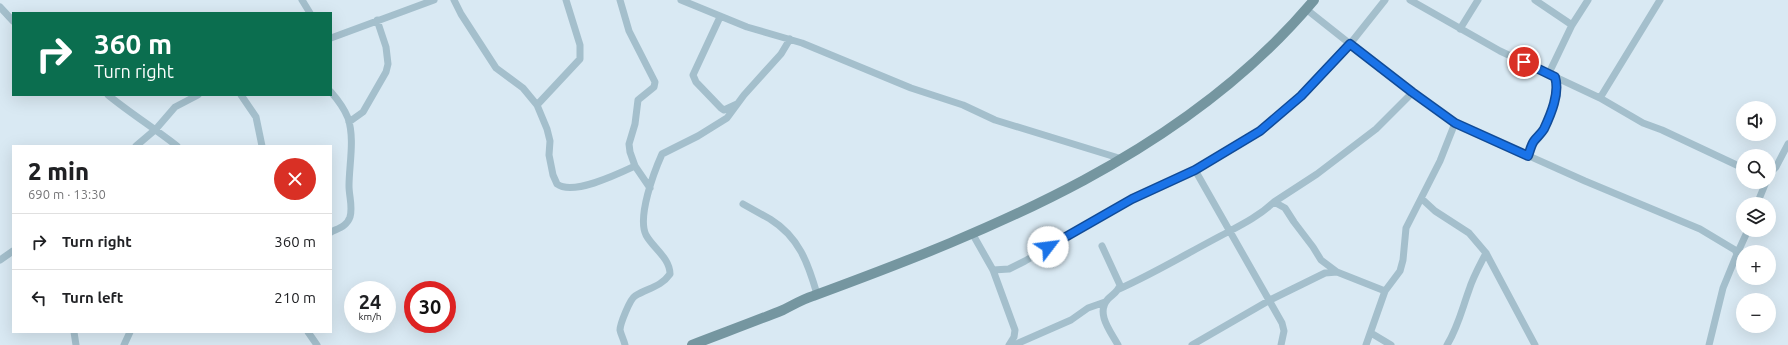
<!DOCTYPE html>
<html lang="en">
<head>
<meta charset="utf-8">
<style>
	body { margin:0; font-family:Ubuntu,sans-serif; background:#f6f6f6; color:#202124; height:100vh; display:flex; flex-direction:column; font-size:15px; white-space:nowrap }
	* { box-sizing:border-box; margin:0 }
	p { font-size:13px; color:#757577 }
	.icon { flex:none; width:22px; height:22px; fill:none; stroke:currentColor; stroke-width:2; stroke-linecap:round; stroke-linejoin:round }
	.map { position:relative; flex:1; overflow:hidden }
	.panel { position:absolute; left:12px; top:145px; width:320px; height:188px; display:flex; flex-direction:column; background:#fff; border-radius:0px; box-shadow:0 4px 16px #0002 }
	.panel>* { flex:none }
	.banner { position:absolute; left:12px; top:12px; width:320px; height:84px; border-radius:0px; box-shadow:0 4px 16px #0002; background:#0b6e4f; color:#fff; overflow:hidden }
	.controls { position:absolute; left:1736px; top:101px; display:grid; gap:8px }
	.controls a { display:grid; place-items:center; width:40px; height:40px; border-radius:50%; background:#fff; box-shadow:0 4px 16px #0002; font-size:20px }
	.speed { position:absolute; left:344px; top:281px; display:flex; gap:8px; font-size:20px; font-weight:700; text-align:center }
	.speed>* { display:grid; place-content:center; width:52px; height:52px; border-radius:50%; background:#fff; box-shadow:0 4px 16px #0002; line-height:1 }
	.speed small { font-size:10px; font-weight:400 }
	.speed .limit { border:6px solid #d22; background:#fff; color:#111 }
	.pin { position:absolute; display:grid; place-items:center; width:34px; height:34px; color:#fff; margin:-17px; border:2px solid #fff; border-radius:50%; box-shadow:0 1px 4px #0007 }
	.me { position:absolute; width:44px; margin:-22px; rotate:60deg; stroke-linejoin:round; filter:drop-shadow(0 0 3px #0008) }
	.turn { display:flex; align-items:center; gap:14px; height:84px; padding:0 16px; font-size:18px }
	.turn .icon { width:52px; height:52px; stroke-width:2.5 }
	.turn b { display:block; font-size:28px; line-height:34px }
	.round { display:grid; place-items:center; flex:none; width:42px; height:42px; border-radius:21px; background:#f6f6f6 }
	.headline { display:flex; align-items:center; justify-content:space-between; height:68px; padding:0 16px }
	h1 { font-size:24px; font-weight:800; line-height:30px }
	ul { padding:0; list-style:none }
	li { display:flex; align-items:center; gap:12px; height:56px; padding:0 16px; border-top:1px solid #e0e0e0 }
	li div { flex:1 }
	li b { display:block; font-size:15px }
	li em { font-style:normal }
	.map>svg:first-child { display:block }
</style>
</head>
<body>
<div class="map">
<svg width="1788" height="345" viewBox="0 0 1788 345">
	<rect width="100%" height="100%" fill="#d9e9f3"/>
	<g fill="none" stroke-linecap="round" stroke-linejoin="round">
		<path stroke="#a4bfcc" stroke-width="7" d="M 302,0 L 310,13
			M 454,0 L 461,14 L 496,68 L 523,88 L 537,105 L 547,129 L 550,141 L 549,155 L 553,175 L 557,184 C 573,196 618,174 635,166
			M 620,0 L 629,31 L 655,82 L 654,87 L 638,100 L 635,124 L 629,144 L 630,152 L 635,166 L 650,188
			M 681,0 L 747,27 L 802,43 L 911,88 L 963,105 L 995,120 L 1122,159
			M 1410,0 L 1500,51 L 1600,98 L 1643,123 L 1662,130 L 1743,168
			M 1535,0 L 1572,25
			M 0,7 L 13,21
			M 1306,9 L 1412,93 L 1455,123 L 1585,181 L 1700,229 L 1735,250 L 1737,254 L 1723,288 L 1709,345
			M 720,17 L 693,75 L 696,82 L 721,108 L 724,110 L 737,104
			M 1460,29 L 1478,0
			M 331,38 L 434,0
			M 1549,73 L 1572,25 L 1588,0
			M 331,92 C 338,100 344,108 348,118 C 355,139 349,165 349,186 C 349,196 353,207 350,217 C 347,226 339,228 331,232
			M 108,95 C 130,113 154,128 177,146
			M 241,95 L 256,117 L 262,146
			M 1600,98 L 1660,0
			M 537,105 L 580,59 L 580,45 L 566,0
			M 349,122 L 363,112 L 386,72 L 388,64 L 386,47 L 377,20
			M 136,146 L 156,129 L 175,107 L 198,95
			M 1528,156 L 1532,144 L 1544,129 L 1550,114 L 1557,90 L 1555,77
			M 1195,170 L 1282,323 L 1284,331 L 1281,345
			M 1769,174 L 1776,167 L 1788,144
			M 1422,199 L 1435,211 L 1469,233 L 1486,253 L 1535,345
			M 1274,202 L 1317,174 L 1376,129 L 1412,93
			M 743,204 C 752,209 761,214 770,219 C 799,237 808,263 817,294
			M 1757,204 L 1766,182
			M 972,233 L 993,270 L 1015,330 L 1014,337 L 1009,345
			M 1102,246 L 1120,285 C 1118,292 1113,294 1108,299 C 1095,313 1111,332 1118,345
			M 1737,254 L 1748,230
			M 0,260 L 13,251
			M 993,270 L 1009,269 L 1025,261 L 1132,199 L 1195,170 L 1260,131 L 1301,96 L 1350,44 L 1385,0
			M 1119,289 C 1157,272 1191,251 1228,232 C 1245,223 1260,215 1274,202 L 1285,208 L 1294,222 L 1313,247 L 1321,260 L 1337,272
			M 74,332 L 76,345
			M 308,332 L 317,345
			M 1371,333 L 1391,345
			M 124,345 L 130,332
			M 625,345 C 624,340 621,335 620,330 C 620,324 630,299 635,296 C 648,288 661,287 670,274 C 670,258 653,248 646,235 C 637,217 654,172 662,154 L 698,136 L 727,118 L 744,95 L 781,54 L 790,39
			M 1014,345 L 1071,320 L 1088,308 L 1105,302
			M 1192,345 L 1270,300 L 1325,273 L 1337,272 L 1385,291
			M 1366,345 L 1385,291 L 1400,271 L 1403,260 L 1406,228 L 1440,161 L 1455,123
			M 1447,345 C 1458,327 1462,309 1469,290 C 1473,277 1480,265 1486,253"/>
		<path stroke="#7596a0" stroke-width="10" d="M 692,345 C 723,333 753,322 783,310 C 793,305 803,299 813,296 C 995,229 1186,153 1314,0"/>
	</g>
	<g fill="none" stroke-linecap="round" stroke-linejoin="round">
		<defs>
			<path id="route" d="M 1048,247 L 1132,199 L 1195,170 L 1260,131 L 1301,96 L 1350,44 L 1412,92 L 1455,123 L 1528,156 C 1530,151 1531,145 1534,141 C 1537,137 1541,134 1544,129 C 1551,114 1560,93 1555,77 L 1524,62"/>
		</defs>
		<use href="#route" stroke="#114b97" stroke-width="10"/>
		<use href="#route" stroke="#1a73e8" stroke-width="7"/>
	</g>
</svg>
<div class="controls">
<a><svg class="icon" aria-label="sound" viewBox="0 0 24 24"><path d="M4 9h4l5-4v14l-5-4H4zM17 9q2 3 0 6"/></svg></a>
<a><svg class="icon" aria-label="search" viewBox="0 0 24 24"><circle cx="10" cy="10" r="6"/><path d="M15 15l6 6"/></svg></a>
<a><svg class="icon" aria-label="layers" viewBox="0 0 24 24"><path d="M12 4l9 5-9 5-9-5zM3 14l9 5 9-5"/></svg></a>
<a>+</a>
<a>−</a>
</div>
<div class="speed"><div>24<small>km/h</small></div><div class="limit">30</div></div>
<div class="pin" style="left:1524px;top:62px;background:#d93025"><svg class="icon" aria-label="arrive" viewBox="0 0 24 24"><path d="M6 21V4h12l-3 4 3 4H6"/></svg></div>
<svg class="me" style="left:1048px;top:247px" viewBox="-20 -20 40 40"><circle r="19" fill="#fff"/><path d="M0-13L10 11 0 6-10 11z" fill="#1a73e8"/></svg>
<div class="banner">
<div class="turn"><svg class="icon" aria-label="right" viewBox="0 0 24 24"><path d="M7 20v-9h11M14 6l5 5-5 5"/></svg><div><b>360 m</b>Turn right</div></div>
</div>
<section class="panel">
<div class="headline"><div><h1>2 min</h1><p>690 m · 13:30</p></div><a class="round" style="background:#d93025;color:#fff"><svg class="icon" aria-label="close" viewBox="0 0 24 24"><path d="M6 6l12 12M18 6L6 18"/></svg></a></div>
<ul>
<li><svg class="icon" aria-label="right" viewBox="0 0 24 24"><path d="M7 20v-9h11M14 6l5 5-5 5"/></svg><div><b>Turn right</b></div><em>360 m</em></li>
<li><svg class="icon" aria-label="left" viewBox="0 0 24 24"><path d="M17 20v-9H6M10 6l-5 5 5 5"/></svg><div><b>Turn left</b></div><em>210 m</em></li>
</ul>
</section>
</div>
</body>
</html>
